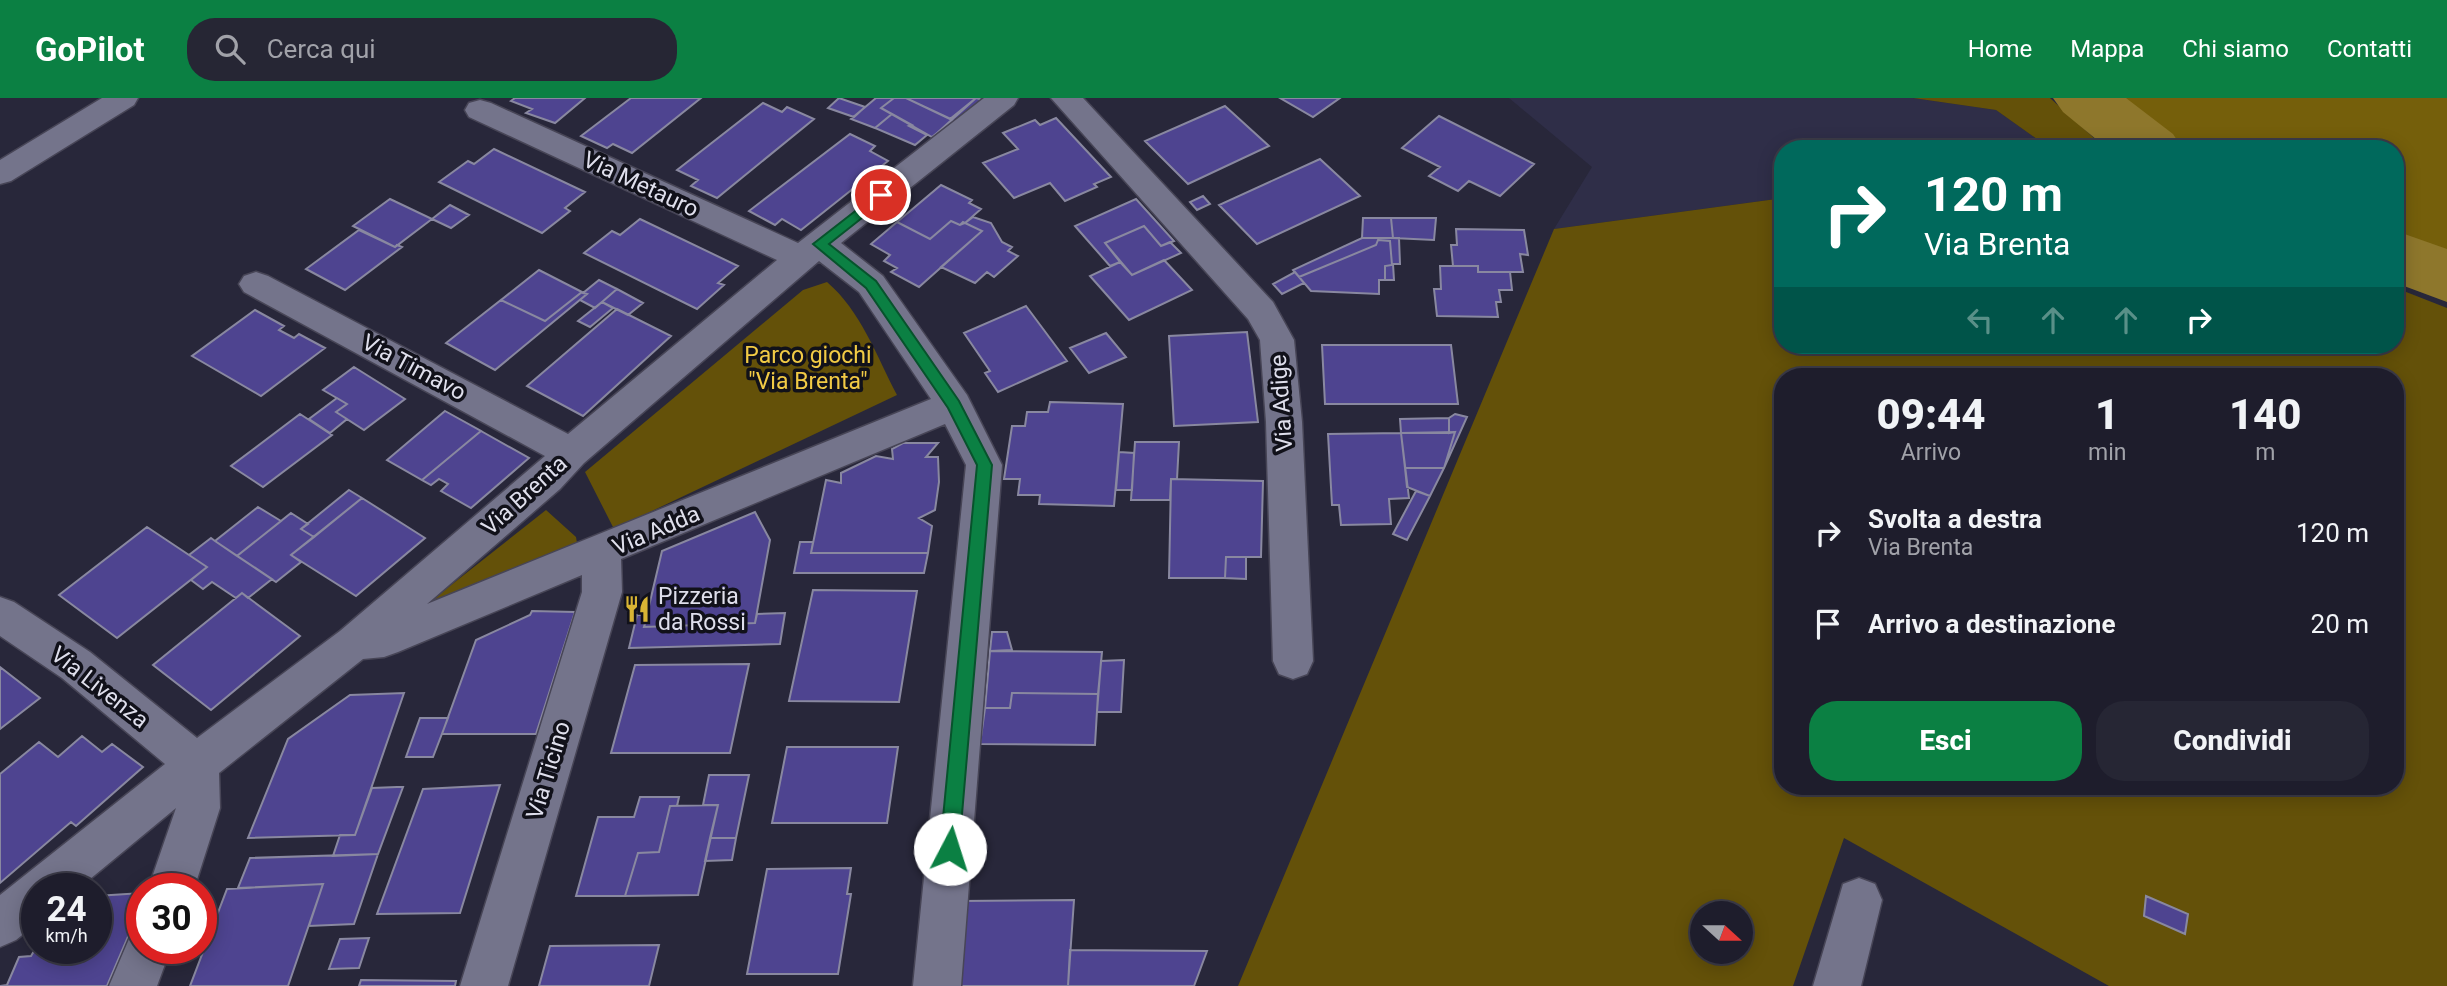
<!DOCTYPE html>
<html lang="it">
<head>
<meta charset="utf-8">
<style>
	body { margin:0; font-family:Roboto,sans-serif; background:#262634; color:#f1f3f6; height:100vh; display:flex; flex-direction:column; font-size:26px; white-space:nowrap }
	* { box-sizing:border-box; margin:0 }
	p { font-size:23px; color:#a1a2a9 }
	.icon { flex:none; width:38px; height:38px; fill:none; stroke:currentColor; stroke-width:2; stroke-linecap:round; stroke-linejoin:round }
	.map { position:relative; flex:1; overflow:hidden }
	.drawer { position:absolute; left:1774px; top:270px; width:630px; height:427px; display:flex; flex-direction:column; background:#1e1d2c; border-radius:28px; box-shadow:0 4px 18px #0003,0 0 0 2px #3c3b48 }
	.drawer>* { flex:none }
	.hud { position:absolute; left:1774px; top:42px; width:630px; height:214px; border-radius:28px; box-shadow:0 4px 18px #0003,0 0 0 2px #3c3b48; background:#00695c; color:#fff; overflow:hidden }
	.needle { width:46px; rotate:111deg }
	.tools { position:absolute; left:1690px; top:803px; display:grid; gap:14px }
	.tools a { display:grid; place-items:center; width:63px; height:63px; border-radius:50%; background:#1e1d2c; box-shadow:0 4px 18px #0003,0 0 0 2px #3c3b48; font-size:35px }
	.speed { position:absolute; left:21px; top:775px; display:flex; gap:14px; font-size:35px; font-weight:700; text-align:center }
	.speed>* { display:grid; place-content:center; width:91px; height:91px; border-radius:50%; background:#1e1d2c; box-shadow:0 4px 18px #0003,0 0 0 2px #3c3b48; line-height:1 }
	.speed small { font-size:18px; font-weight:400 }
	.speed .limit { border:10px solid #d22; background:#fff; color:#111 }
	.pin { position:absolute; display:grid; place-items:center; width:60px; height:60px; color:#fff; margin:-30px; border:4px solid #fff; border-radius:50%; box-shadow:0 2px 7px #0007 }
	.me { position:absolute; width:77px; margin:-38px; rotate:5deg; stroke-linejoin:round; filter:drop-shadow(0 0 5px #0008) }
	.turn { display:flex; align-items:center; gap:24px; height:147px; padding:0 35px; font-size:32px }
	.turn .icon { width:91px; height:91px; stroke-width:2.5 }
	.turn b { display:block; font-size:49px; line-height:60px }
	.lanes { display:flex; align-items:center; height:66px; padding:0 35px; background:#0003; justify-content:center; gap:35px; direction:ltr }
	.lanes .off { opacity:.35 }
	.eta { display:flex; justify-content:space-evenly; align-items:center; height:119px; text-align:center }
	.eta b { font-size:42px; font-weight:800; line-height:49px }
	.primary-button { display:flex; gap:14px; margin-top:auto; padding:14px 35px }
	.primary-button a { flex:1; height:80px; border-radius:28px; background:#0b8043; color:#fff; font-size:28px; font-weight:800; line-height:80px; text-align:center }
	.primary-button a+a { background:#262634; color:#f1f3f6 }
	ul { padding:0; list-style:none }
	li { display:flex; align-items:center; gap:21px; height:91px; padding:0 35px }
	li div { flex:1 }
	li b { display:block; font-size:26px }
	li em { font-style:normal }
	header { display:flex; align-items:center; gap:42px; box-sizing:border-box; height:98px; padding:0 35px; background:#0b8043; color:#fff }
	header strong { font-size:33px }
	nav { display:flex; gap:38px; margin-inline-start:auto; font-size:24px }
	.search { width:490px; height:63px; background:#262634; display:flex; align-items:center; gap:18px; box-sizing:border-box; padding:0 24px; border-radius:28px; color:#a1a2a9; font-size:26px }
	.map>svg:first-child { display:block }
</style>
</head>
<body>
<header>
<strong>GoPilot</strong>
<div class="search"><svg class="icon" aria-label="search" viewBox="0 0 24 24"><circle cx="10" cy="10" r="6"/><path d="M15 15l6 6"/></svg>Cerca qui</div>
<nav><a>Home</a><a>Mappa</a><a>Chi siamo</a><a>Contatti</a></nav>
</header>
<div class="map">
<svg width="2447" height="888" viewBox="0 0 2447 888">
	<rect width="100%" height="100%" fill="#28273a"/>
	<path fill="#2f2e48" d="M 1509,0 L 1913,0 L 1996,12 L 2051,51 L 1783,51 L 1783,100 L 1554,131 L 1592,69 Z"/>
	<path fill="#645109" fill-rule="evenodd" d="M 1913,0 L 2050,0 L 2106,51 L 2051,51 L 1996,12 Z
		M 1783,100 L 1783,247 L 2396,247 L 2396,190 L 2447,210 L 2447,888 L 2109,888 L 1844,740 L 1793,888 L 1238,888 L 1554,131 ZM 1783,278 L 2396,278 L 2396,688 L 1783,688 ZM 1703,816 L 1741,816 L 1741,854 L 1703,854 Z
		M 827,184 C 861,213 877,259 897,297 L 614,431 L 585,374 L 803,192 Z
		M 546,412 L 576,439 L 578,451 L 408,521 Z"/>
	<path fill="#755f0b" d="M 2097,0 L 2447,0 L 2447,169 L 2396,148 L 2396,51 L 2166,51 Z"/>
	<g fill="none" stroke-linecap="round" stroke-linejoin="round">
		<path fill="#8e772c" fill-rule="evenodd" d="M 2053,0 L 2126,0 L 2173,36 L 2183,51 L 2108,51 L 2063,14 Z
			M 2396,133 L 2447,151 L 2447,204 L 2396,185 Z"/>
	</g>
	<path fill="#4e4490" stroke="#8988a0" stroke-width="2" d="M 515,0 L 585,0 L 555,25 L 526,15 L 532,11 L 511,3 Z
		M 631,0 L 701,0 L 632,55 L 613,46 L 607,50 L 581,38 Z
		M 839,0 L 865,9 L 854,19 L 828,10 Z
		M 876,0 L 894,0 L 881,10 L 892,16 L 875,30 L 851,21 Z
		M 894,0 L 906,0 L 953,22 L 932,39 L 881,10 Z
		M 906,0 L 976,0 L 950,21 Z
		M 976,0 L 987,3 L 944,39 L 936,36 Z
		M 1280,0 L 1340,0 L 1313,19 Z
		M 763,5 L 782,14 L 787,9 L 814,21 L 717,100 L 691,88 L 698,82 L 677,72 Z
		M 1225,8 L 1269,48 L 1188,86 L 1145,43 Z
		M 892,16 L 912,27 L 909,28 L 927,37 L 915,47 L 875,30 Z
		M 1439,18 L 1534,66 L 1500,98 L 1469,83 L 1458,93 L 1429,78 L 1440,69 L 1402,50 Z
		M 1056,20 L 1111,79 L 1094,86 L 1097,89 L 1065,103 L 1050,85 L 1014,100 L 983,65 L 1018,51 L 1003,35 L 1035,22 L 1040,27 Z
		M 850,36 L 875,48 L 870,53 L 888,63 L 801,132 L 782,121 L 775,127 L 749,113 Z
		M 494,51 L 585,94 L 565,110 L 570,113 L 542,135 L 439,84 L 468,63 L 474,66 Z
		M 1320,61 L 1360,98 L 1257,146 L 1219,107 Z
		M 941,87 L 972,102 L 969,105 L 981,111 L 965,125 L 960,127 L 951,123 L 930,141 L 897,124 Z
		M 1203,98 L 1210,106 L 1197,112 L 1190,104 Z
		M 390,101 L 432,121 L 395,149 L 353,128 Z
		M 1136,101 L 1174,143 L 1161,148 L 1144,128 L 1105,145 L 1120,164 L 1110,168 L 1075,128 Z
		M 450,107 L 469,117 L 451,130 L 432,121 Z
		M 973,119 L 991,125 L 1002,144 L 1012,149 L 1008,153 L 1018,158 L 994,179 L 987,174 L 975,185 L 941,169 L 982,133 L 965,125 Z
		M 1363,120 L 1391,120 L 1393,140 L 1362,140 Z
		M 1391,120 L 1436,120 L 1434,142 L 1393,140 Z
		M 640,121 L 738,168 L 718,185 L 724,187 L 697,211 L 584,155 L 612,133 L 620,137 Z
		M 951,123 L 960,127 L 963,124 L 982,133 L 919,189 L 891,174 L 897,170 L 884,163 L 890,157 L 871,146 L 897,124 L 930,141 Z
		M 1144,128 L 1161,148 L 1170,144 L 1181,155 L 1132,177 L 1105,145 Z
		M 1456,131 L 1524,132 L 1528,157 L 1520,156 L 1523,174 L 1478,174 L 1478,168 L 1453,168 L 1451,147 L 1457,147 Z
		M 359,132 L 395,149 L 397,147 L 402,149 L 345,192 L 306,171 Z
		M 1362,140 L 1399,140 L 1400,166 L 1393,166 L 1394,182 L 1385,182 L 1385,168 L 1392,167 L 1390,143 L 1378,142 L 1376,147 L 1299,179 L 1293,172 Z
		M 1378,142 L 1390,143 L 1392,167 L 1385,168 L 1385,182 L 1379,182 L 1379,196 L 1311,193 L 1299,179 L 1376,147 Z
		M 1164,162 L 1192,192 L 1129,222 L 1090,178 L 1120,164 L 1132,177 Z
		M 1440,168 L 1478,168 L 1478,174 L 1510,174 L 1512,192 L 1499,192 L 1501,204 L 1496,204 L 1498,219 L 1437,218 L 1434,191 L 1441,191 Z
		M 539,172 L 582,194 L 545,223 L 501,202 Z
		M 1295,174 L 1304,185 L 1282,196 L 1273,186 Z
		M 599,182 L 617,191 L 595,210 L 580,202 L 587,196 L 583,195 Z
		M 617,191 L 643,205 L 628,217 L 602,204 Z
		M 582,194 L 587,196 L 495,272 L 446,245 L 501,202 L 545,223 Z
		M 602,204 L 613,210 L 590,229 L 578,223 Z
		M 1026,208 L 1067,263 L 998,294 L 985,275 L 990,273 L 964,235 Z
		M 617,211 L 671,238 L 583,318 L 527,288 Z
		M 255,212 L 284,228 L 279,232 L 294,240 L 299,236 L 325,250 L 261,298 L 192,258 Z
		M 1247,234 L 1258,324 L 1174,328 L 1169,238 Z
		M 1106,235 L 1126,259 L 1089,275 L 1070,250 Z
		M 1322,247 L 1451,247 L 1458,306 L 1325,306 Z
		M 354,269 L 405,301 L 364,332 L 336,314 L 347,306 L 323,292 Z
		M 337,300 L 347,306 L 336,314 L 347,321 L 330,335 L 309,321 Z
		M 1050,304 L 1123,306 L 1114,408 L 1039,406 L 1040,397 L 1018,397 L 1020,381 L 1004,381 L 1012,328 L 1025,328 L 1027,314 L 1048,314 Z
		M 445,313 L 481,333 L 422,382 L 387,362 Z
		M 300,316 L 332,337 L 263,389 L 231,368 Z
		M 1455,316 L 1467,319 L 1444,370 L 1455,334 L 1449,335 L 1449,320 Z
		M 1449,320 L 1449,335 L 1401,335 L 1400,321 Z
		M 481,333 L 529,360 L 471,410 L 441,393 L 448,386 L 439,381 L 431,387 L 422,382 Z
		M 1455,334 L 1444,370 L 1405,370 L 1401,335 Z
		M 1401,335 L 1409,400 L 1389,401 L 1391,426 L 1341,427 L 1339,407 L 1332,407 L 1328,336 Z
		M 1135,344 L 1179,344 L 1177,381 L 1171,381 L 1170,402 L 1131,402 Z
		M 903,345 L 938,345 L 926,359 L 938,359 L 939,384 L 935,412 L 919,420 L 932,428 L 928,455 L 811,455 L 826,382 L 841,385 L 841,375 L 876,358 L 893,361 L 892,351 Z
		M 1119,354 L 1134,355 L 1132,392 L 1116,392 Z
		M 1405,370 L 1444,370 L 1430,398 L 1407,389 Z
		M 1171,381 L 1263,383 L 1261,459 L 1226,459 L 1225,480 L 1169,480 Z
		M 349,392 L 362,400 L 314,439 L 301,431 Z
		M 1416,393 L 1430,398 L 1407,442 L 1393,436 Z
		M 362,400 L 425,440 L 356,498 L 291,457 Z
		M 258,409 L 281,423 L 237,458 L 215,443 Z
		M 755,414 L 770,442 L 755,525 L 644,529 L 662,453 Z
		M 291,415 L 308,426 L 301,431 L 314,439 L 291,457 L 301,464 L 276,484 L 237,458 Z
		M 147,429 L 207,469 L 117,540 L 59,497 Z
		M 211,440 L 215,443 L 272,481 L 248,500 L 242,495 L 236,500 L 212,484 L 203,491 L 191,482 L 207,469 L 189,457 Z
		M 800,444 L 813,444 L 811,455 L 928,455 L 924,475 L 794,475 Z
		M 1226,459 L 1246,459 L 1246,481 L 1225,480 Z
		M 813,492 L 917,493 L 899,604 L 789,603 Z
		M 242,495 L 300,538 L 211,612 L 153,567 Z
		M 532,513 L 575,514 L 536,636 L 442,636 L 476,542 L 530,517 Z
		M 785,515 L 780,546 L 629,550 L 637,517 L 648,517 L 644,529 L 755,525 L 757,516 Z
		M 992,534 L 1007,534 L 1012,552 L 990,553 Z
		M 990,553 L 1102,554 L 1098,596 L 1012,595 L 1010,610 L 985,610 Z
		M 1124,562 L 1121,614 L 1097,614 L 1101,563 Z
		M 749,566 L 730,655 L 611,655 L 635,567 Z
		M 0,569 L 40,600 L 0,631 Z
		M 404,595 L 355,737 L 248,740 L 288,641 L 350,597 Z
		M 1012,595 L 1098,596 L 1095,647 L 980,646 L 985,610 L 1010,610 Z
		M 420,620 L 448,620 L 433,659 L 406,659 Z
		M 82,638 L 102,654 L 112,646 L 143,669 L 76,728 L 71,724 L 0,785 L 0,676 L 39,644 L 58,659 Z
		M 787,649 L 898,649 L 887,725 L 772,725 Z
		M 709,677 L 749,677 L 736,740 L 710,740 L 718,707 L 703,707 Z
		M 500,687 L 460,815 L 377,816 L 423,691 Z
		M 397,689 L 403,689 L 378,756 L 333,758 L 340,737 L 355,737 L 372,690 Z
		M 640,699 L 679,699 L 677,708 L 670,708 L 659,754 L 638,755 L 625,798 L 576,798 L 598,719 L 634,719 Z
		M 718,707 L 698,797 L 625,798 L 638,755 L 659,754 L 670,708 Z
		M 710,740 L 736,740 L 732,762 L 705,763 Z
		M 378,756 L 354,826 L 309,828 L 323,786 L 238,790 L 250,760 Z
		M 851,770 L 847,796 L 851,796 L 838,876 L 747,876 L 767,771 Z
		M 323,786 L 288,888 L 190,888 L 227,791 Z
		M 142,795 L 142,806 L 107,888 L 0,888 L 7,887 L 19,859 L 31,858 L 37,848 L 37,850 L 96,850 L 96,798 Z
		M 2146,798 L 2188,816 L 2185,836 L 2144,818 Z
		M 1074,802 L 1068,888 L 950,888 L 959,803 Z
		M 369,840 L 359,870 L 329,871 L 340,841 Z
		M 659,847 L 649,888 L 539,888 L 550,848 Z
		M 1070,852 L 1207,853 L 1194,888 L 1068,888 Z
		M 361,882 L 456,883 L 455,888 L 359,888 Z"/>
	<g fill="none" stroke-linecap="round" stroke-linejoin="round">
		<defs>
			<path id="street" d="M 102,0 L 138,0 L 134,7 L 11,83 L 0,86 L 0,62 Z
				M 984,0 L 1018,0 L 1014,7 L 841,145 L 883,178 L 967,297 L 1002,367 L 961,888 L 913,888 L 966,367 L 945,326 L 621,461 L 622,494 L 508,888 L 460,888 L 582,494 L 582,477 L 398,554 L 384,559 L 363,561 L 219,675 L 220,710 L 194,791 L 148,791 L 176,710 L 78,791 L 37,791 L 37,825 L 16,842 L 0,849 L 0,797 L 165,666 L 62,580 L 0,538 L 0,499 L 14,504 L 90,554 L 197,640 L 340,533 L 545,358 L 244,194 L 239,186 L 244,178 L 256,174 L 268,178 L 568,336 L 777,162 L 469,19 L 465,12 L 469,5 L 480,2 L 491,5 L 798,145 ZM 819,163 L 859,194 L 931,301 L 427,506 L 560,391 L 584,365 Z
				M 1051,0 L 1083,0 L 1273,204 L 1294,242 L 1302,324 L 1313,563 L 1307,576 L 1293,581 L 1279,576 L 1273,563 L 1266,324 L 1260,242 L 1248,221 Z
				M 1859,780 L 1875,786 L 1882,802 L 1861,888 L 1813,888 L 1843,786 Z
				M 142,830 L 142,850 L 171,850 L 157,888 L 109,888 L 132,834 Z"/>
		</defs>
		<use href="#street" stroke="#474556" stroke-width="3"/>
		<use href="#street" fill="#74748b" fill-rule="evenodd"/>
	</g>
	<path fill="#0b8043" stroke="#07532c" stroke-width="2" d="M 881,93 L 887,97 L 886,101 L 829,146 L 876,183 L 959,303 L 992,367 L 959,751 L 956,757 L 950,760 L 943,757 L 940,751 L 977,367 L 948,310 L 866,190 L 813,146 Z"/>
	<defs>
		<symbol id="restaurant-bare" viewBox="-9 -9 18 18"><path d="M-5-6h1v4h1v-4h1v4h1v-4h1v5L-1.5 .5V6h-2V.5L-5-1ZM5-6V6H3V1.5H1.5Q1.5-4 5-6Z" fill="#d8b434" stroke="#11111a" stroke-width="2.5" paint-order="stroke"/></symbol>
	</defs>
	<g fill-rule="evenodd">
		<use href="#restaurant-bare" x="618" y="492" width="38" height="38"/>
	</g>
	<g text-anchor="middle" stroke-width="7" stroke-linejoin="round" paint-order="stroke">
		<g font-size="23" fill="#dfdfec" stroke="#11111a">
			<text transform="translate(641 86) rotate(25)" y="8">Via Metauro</text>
			<text transform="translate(414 269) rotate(28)" y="8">Via Timavo</text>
			<text transform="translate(1281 305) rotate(-94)" y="8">Via Adige</text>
			<text transform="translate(524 397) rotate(-42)" y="8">Via Brenta</text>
			<text transform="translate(656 432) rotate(-23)" y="8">Via Adda</text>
			<text transform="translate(100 589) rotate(38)" y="8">Via Livenza</text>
			<text transform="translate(548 672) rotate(-73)" y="8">Via Ticino</text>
		</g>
		<g font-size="23" fill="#f1ca45" stroke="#11111a">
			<text x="808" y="265">Parco giochi<tspan x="808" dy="26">"Via Brenta"</tspan></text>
		</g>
		<g font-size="23" fill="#dfdfec" stroke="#11111a" text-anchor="start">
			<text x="658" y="506">Pizzeria<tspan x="658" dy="26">da Rossi</tspan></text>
		</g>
	</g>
</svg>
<div class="tools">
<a><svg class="needle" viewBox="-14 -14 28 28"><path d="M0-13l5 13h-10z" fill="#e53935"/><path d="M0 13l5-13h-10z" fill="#a1a2a9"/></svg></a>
</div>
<div class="speed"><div>24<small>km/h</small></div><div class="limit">30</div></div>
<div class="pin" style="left:881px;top:97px;background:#d93025"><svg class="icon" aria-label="arrive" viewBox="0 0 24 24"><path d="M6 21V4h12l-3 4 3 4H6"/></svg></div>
<svg class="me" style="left:950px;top:751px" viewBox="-20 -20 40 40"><circle r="19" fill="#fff"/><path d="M0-13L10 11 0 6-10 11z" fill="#0b8043"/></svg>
<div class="hud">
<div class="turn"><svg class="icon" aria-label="right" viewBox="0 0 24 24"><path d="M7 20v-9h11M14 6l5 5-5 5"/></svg><div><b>120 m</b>Via Brenta</div></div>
<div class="lanes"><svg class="icon off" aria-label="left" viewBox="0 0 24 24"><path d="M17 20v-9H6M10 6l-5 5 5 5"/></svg><svg class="icon off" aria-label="ahead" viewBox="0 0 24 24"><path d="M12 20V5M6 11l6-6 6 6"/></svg><svg class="icon off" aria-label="ahead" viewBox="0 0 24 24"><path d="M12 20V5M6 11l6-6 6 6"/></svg><svg class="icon" aria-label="right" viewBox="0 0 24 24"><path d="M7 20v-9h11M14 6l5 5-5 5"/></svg></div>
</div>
<section class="drawer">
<div class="eta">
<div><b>09:44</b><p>Arrivo</p></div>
<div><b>1</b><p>min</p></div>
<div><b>140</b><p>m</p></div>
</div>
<ul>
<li><svg class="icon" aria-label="right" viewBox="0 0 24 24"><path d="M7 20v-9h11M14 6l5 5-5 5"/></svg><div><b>Svolta a destra</b><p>Via Brenta</p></div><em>120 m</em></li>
<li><svg class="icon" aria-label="arrive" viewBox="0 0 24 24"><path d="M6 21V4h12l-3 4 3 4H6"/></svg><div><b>Arrivo a destinazione</b></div><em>20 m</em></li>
</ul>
<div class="primary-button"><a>Esci</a><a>Condividi</a></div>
</section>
</div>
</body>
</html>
